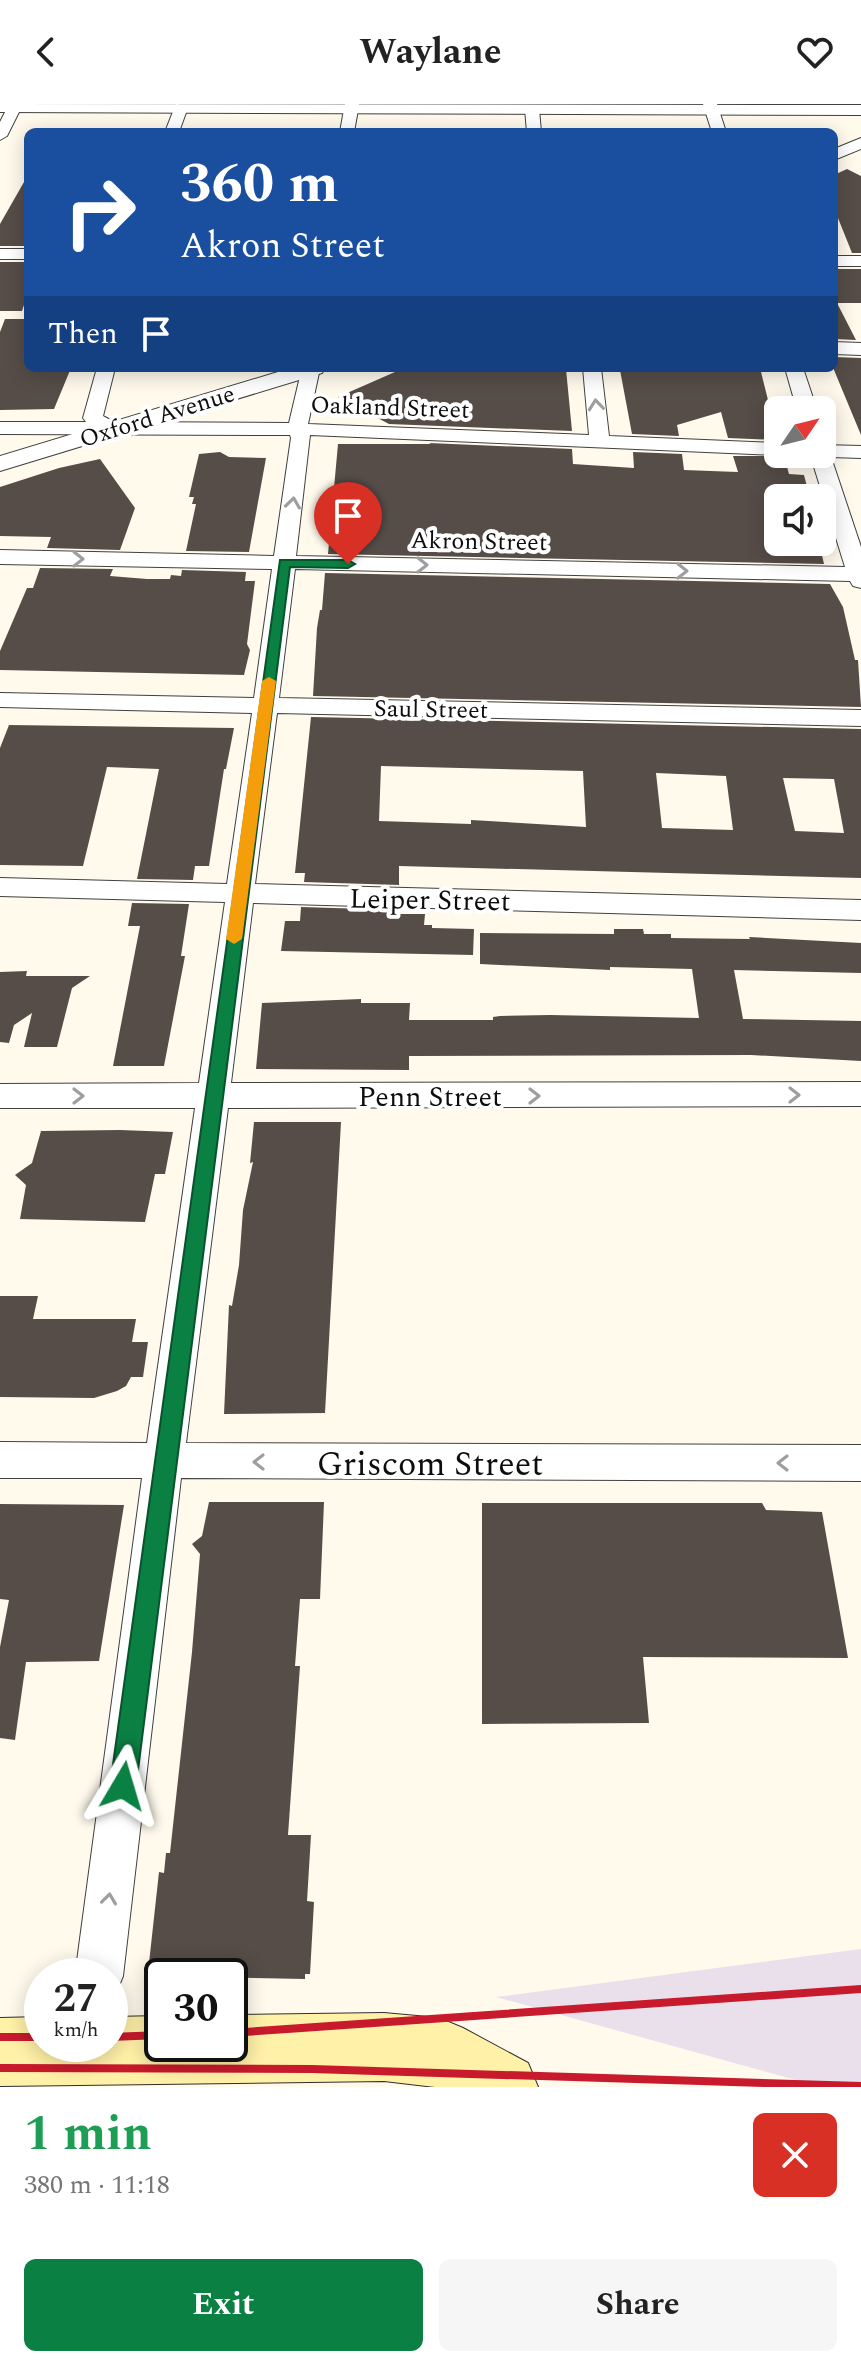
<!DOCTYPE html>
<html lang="en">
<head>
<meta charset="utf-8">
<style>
	body { margin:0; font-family:Spectral,serif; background:#f6f6f6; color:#222; height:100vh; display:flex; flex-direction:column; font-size:30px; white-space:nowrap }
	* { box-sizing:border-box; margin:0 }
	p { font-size:26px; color:#767676 }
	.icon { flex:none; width:44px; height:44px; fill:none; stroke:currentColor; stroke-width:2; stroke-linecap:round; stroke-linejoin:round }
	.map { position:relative; height:1983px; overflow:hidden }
	.side { display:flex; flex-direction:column; background:#fff; flex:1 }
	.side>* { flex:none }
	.hud { position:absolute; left:24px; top:24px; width:814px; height:244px; border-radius:12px; box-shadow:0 4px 20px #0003; background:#1a4fa0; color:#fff; overflow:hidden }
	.needle { width:52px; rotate:55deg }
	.controls { position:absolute; left:764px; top:292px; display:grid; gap:16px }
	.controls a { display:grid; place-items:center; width:72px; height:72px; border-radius:12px; background:#fff; box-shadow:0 4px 20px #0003; font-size:40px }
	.speed { position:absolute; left:24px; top:1854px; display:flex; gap:16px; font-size:40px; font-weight:700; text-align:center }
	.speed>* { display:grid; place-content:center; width:104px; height:104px; border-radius:50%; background:#fff; box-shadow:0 4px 20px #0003; line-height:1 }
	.speed small { font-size:20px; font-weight:400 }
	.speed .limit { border:4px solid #111; border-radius:12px; background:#fff; color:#111 }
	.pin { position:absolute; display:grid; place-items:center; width:68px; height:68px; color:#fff; margin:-82px -34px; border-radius:50% 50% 50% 0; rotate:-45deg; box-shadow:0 0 8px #0007 }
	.pin .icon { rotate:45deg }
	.me { position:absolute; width:88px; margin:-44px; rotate:7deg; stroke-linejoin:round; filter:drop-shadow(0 0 6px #0008) }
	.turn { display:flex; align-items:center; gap:28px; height:168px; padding:0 24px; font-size:36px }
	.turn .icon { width:104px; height:104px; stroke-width:2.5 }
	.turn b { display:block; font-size:56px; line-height:68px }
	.then { display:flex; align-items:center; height:76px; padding:0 24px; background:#0003; gap:16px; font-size:30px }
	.round { display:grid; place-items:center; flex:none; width:84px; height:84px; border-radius:12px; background:#f6f6f6 }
	.headline { display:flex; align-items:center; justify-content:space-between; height:136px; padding:0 24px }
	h1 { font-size:48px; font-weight:700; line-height:60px; color:#1e9e55 }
	.button { display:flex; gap:16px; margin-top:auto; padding:16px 24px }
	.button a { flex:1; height:92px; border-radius:12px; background:#0b8043; color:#fff; font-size:32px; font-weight:700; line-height:92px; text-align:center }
	.button a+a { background:#f6f6f6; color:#222 }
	header { display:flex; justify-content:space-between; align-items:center; height:104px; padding:0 24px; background:#fff; font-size:36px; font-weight:700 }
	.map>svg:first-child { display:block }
</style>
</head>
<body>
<header><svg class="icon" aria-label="back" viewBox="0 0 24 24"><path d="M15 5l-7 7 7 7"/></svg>Waylane<svg class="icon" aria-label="heart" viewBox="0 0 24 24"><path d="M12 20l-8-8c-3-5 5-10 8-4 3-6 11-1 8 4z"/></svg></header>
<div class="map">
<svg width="861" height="1983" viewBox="0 0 861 1983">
	<rect width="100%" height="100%" fill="#fffaec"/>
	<path fill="#eae0ec" d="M 861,1845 L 861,1983 L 821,1983 L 496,1893 Z"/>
	<path fill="#564d48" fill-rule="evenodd" d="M 847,65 L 861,72 L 861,149 L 852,149 L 834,104 L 834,71 Z
		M 28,71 L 28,142 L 0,142 L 0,120 Z
		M 0,158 L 28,158 L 28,189 L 22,207 L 0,207 Z
		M 834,165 L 861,165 L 861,199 L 837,199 L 856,236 L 834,235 Z
		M 5,215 L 28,215 L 28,264 L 71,264 L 54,305 L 0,306 L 0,228 Z
		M 834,253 L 861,254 L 861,331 L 834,266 Z
		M 404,264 L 566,265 L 572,327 L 389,320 L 338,293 Z
		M 623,264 L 760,264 L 778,336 L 728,334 L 721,308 L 677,321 L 679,332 L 632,330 L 620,266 Z
		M 429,339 L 572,345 L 573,360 L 634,364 L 633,348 L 682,350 L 684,366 L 738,368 L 733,352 L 784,352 L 789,370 L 804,371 L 810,394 L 778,394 L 778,438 L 819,438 L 824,460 L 328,450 L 338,340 L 431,340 Z
		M 220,348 L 229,353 L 266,354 L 249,448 L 186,447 L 196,400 L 192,400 L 194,393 L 189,393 L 199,350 Z
		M 100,355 L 135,404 L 120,446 L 47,444 L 51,433 L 0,432 L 0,383 L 59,364 Z
		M 40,464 L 113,465 L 110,472 L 147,475 L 170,475 L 171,471 L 181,472 L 182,466 L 246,468 L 245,477 L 255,477 L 247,540 L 250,546 L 244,571 L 0,566 L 0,547 L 27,484 L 33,484 Z
		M 325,469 L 830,480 L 843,503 L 855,556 L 858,556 L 861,603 L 313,592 L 317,524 L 320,506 L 322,506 Z
		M 311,613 L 861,625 L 861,774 L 399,762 L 399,781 L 304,778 L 305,769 L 295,769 ZM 381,662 L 583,667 L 586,723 L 471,716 L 471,720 L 379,717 ZM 656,669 L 726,672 L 733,726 L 662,724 ZM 783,674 L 834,675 L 844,729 L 795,727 Z
		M 9,621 L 234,624 L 226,665 L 224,665 L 209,762 L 195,762 L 193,776 L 137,775 L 159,665 L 107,663 L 83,762 L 0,761 L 0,644 Z
		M 132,799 L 189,800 L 181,852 L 185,852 L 164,962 L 113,962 L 140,822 L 128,822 Z
		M 301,803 L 398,806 L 398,810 L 425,810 L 424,821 L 432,821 L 432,824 L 474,825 L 473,851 L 281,847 L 285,817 L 300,817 Z
		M 614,825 L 643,825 L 644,830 L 671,830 L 671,834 L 750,835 L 749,833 L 861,839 L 861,869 L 734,866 L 743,915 L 861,917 L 861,957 L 751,951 L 409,952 L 409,966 L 256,965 L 262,899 L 361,895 L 361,899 L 410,899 L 409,916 L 493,916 L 493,913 L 500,912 L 550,911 L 699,914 L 692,865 L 610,863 L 610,866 L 480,860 L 480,829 L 614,830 Z
		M 27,867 L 26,872 L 90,872 L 72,884 L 57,943 L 24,943 L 32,909 L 14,921 L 9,939 L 0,938 L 0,868 Z
		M 254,1018 L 341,1018 L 325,1309 L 224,1310 L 229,1201 L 232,1202 L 239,1161 L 243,1106 L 253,1058 L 250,1059 Z
		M 120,1026 L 173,1028 L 165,1070 L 155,1070 L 145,1118 L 20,1115 L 26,1081 L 15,1071 L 32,1059 L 41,1027 Z
		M 0,1192 L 38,1192 L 33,1215 L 136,1215 L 132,1238 L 148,1238 L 143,1273 L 131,1273 L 126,1282 L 117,1287 L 94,1294 L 0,1293 Z
		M 209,1398 L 324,1398 L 320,1495 L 300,1495 L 295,1562 L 300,1562 L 288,1731 L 311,1731 L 307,1797 L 314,1798 L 310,1870 L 305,1870 L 305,1875 L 159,1872 L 159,1869 L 152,1869 L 153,1859 L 149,1859 L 159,1768 L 164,1769 L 166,1749 L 170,1749 L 192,1548 L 200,1450 L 192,1440 L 202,1432 Z
		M 482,1399 L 762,1399 L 766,1406 L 822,1408 L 848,1554 L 643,1553 L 649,1619 L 482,1620 Z
		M 0,1400 L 124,1401 L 99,1557 L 26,1558 L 15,1636 L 0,1634 L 0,1543 L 9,1496 L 0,1495 Z"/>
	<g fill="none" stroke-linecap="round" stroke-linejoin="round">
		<defs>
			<path id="minor" d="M 9,0 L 23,0 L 7,32 L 0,36 L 0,18 Z
				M 176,0 L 188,3 L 179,28 L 165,28 Z
				M 345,0 L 359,0 L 354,28 L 340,28 Z
				M 703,0 L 717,0 L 726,28 L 712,28 Z
				M 532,1 L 539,5 L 541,28 L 527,28 L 525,5 Z
				M 0,145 L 28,145 L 28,155 L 0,155 Z
				M 834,152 L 861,152 L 861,162 L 834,162 Z
				M 834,238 L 861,239 L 861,251 L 834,250 Z
				M 97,264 L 115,264 L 103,312 L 114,318 L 289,319 L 302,264 L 320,264 L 308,320 L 589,331 L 583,264 L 601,264 L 609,332 L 778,339 L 778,350 L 782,350 L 778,351 L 310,331 L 296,452 L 845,463 L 810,350 L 822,350 L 822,341 L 861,342 L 861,354 L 831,353 L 861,443 L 861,484 L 853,482 L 850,477 L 295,465 L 279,594 L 861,606 L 861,622 L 277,609 L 255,780 L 861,796 L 861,816 L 253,799 L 231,979 L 861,978 L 861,1002 L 228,1004 L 186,1339 L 861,1341 L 861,1377 L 181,1374 L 123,1872 L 116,1889 L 110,1891 L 110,1872 L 75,1872 L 142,1374 L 0,1374 L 0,1338 L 147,1339 L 195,1004 L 0,1004 L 0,980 L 199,979 L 225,798 L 0,792 L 0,774 L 227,780 L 252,609 L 0,603 L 0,589 L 254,594 L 272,465 L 0,460 L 0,446 L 274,452 L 291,334 L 290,331 L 0,330 L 0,318 L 86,318 L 83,314 Z
				M 785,264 L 803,264 L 817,306 L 797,306 Z"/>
			<path id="tertiary" d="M 0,0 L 861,1 L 861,11 L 0,8 Z
				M 861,34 L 861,45 L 834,56 L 834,45 Z
				M 291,264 L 325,264 L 322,269 L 0,367 L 0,352 Z"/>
			<path id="secondary" d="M 384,1909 L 439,1914 L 463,1924 L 528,1959 L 538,1983 L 435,1983 L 384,1977 L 0,1982 L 0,1914 L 42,1913 L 42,1940 L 110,1940 L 110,1913 L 162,1912 L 162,1940 L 230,1940 L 230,1911 Z"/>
		</defs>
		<use href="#minor" stroke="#404040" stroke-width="2"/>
		<use href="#tertiary" stroke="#404040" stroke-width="2"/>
		<use href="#secondary" stroke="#2f2f2f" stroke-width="2"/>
		<use href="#minor" fill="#fff" fill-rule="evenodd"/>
		<use href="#tertiary" fill="#fff" fill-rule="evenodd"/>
		<use href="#secondary" fill="#fff1a7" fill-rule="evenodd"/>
		<path stroke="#c71a2c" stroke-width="8" d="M 230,1929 L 861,1885
			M 0,1933 L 42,1933
			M 110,1933 L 162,1931
			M 0,1964 L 312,1965 L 861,1982"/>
	</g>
	<defs><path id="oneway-chevron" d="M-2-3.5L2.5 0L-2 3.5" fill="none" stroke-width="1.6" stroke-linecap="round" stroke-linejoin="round" transform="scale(2)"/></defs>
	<g stroke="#9e9e9e">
		<use href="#oneway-chevron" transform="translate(596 301) rotate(-96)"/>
		<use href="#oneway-chevron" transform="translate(293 399) rotate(-82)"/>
		<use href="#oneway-chevron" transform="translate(78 455) rotate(1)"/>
		<use href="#oneway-chevron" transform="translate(422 461) rotate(1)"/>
		<use href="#oneway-chevron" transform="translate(682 467) rotate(1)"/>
		<use href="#oneway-chevron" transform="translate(794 991)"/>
		<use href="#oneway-chevron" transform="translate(78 992)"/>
		<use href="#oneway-chevron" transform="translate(534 992)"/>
		<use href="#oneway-chevron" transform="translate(259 1358) rotate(-180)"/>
		<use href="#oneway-chevron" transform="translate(783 1359) rotate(-180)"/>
		<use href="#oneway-chevron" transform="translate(109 1795) rotate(-83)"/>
	</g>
	<path fill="#0b8043" stroke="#07532c" stroke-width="2" d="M 280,456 L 348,456 L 355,460 L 348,464 L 290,463 L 136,1682 L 132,1691 L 123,1695 L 114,1691 L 110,1682 Z"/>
	<path fill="#f59e0b" d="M 269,573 L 276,577 L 242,835 L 234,840 L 226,835 L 262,577 Z"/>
	<g text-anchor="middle" stroke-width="8" stroke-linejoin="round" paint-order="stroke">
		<g font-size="24" fill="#0d0d0d" stroke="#fff">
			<text transform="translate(390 303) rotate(2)" y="8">Oakland Street</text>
			<text transform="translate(157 312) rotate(-17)" y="8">Oxford Avenue</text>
			<text transform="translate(479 437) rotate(1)" y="8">Akron Street</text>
			<text transform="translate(431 605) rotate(1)" y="8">Saul Street</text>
		</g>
		<g font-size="28" fill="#0d0d0d" stroke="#fff">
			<text transform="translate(430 795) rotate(1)" y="10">Leiper Street</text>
			<text x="430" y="1002">Penn Street</text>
		</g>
		<g font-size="34" fill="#0d0d0d" stroke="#fff">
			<text x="430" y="1371">Griscom Street</text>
		</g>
	</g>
</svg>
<div class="controls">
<a><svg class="needle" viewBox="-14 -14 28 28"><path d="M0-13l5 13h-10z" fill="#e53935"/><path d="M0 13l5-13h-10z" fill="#767676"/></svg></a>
<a><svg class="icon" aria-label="sound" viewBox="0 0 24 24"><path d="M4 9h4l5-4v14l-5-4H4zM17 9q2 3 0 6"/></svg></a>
</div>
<div class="speed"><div>27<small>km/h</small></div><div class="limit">30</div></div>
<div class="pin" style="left:348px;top:460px;background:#d93025"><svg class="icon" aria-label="arrive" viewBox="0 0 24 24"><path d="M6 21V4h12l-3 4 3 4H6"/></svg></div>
<svg class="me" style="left:123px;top:1682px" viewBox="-20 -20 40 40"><path d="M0-17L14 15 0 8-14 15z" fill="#0b8043" stroke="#fff" stroke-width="4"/></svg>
<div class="hud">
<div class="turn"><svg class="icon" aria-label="right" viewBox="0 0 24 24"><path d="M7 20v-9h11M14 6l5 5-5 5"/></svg><div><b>360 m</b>Akron Street</div></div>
<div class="then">Then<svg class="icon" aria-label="arrive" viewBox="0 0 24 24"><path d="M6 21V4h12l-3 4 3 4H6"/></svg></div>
</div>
</div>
<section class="side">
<div class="headline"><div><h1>1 min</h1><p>380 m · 11:18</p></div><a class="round" style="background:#d93025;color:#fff"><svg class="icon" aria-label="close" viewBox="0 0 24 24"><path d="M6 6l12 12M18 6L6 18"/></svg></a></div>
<div class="button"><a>Exit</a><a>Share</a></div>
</section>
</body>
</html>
